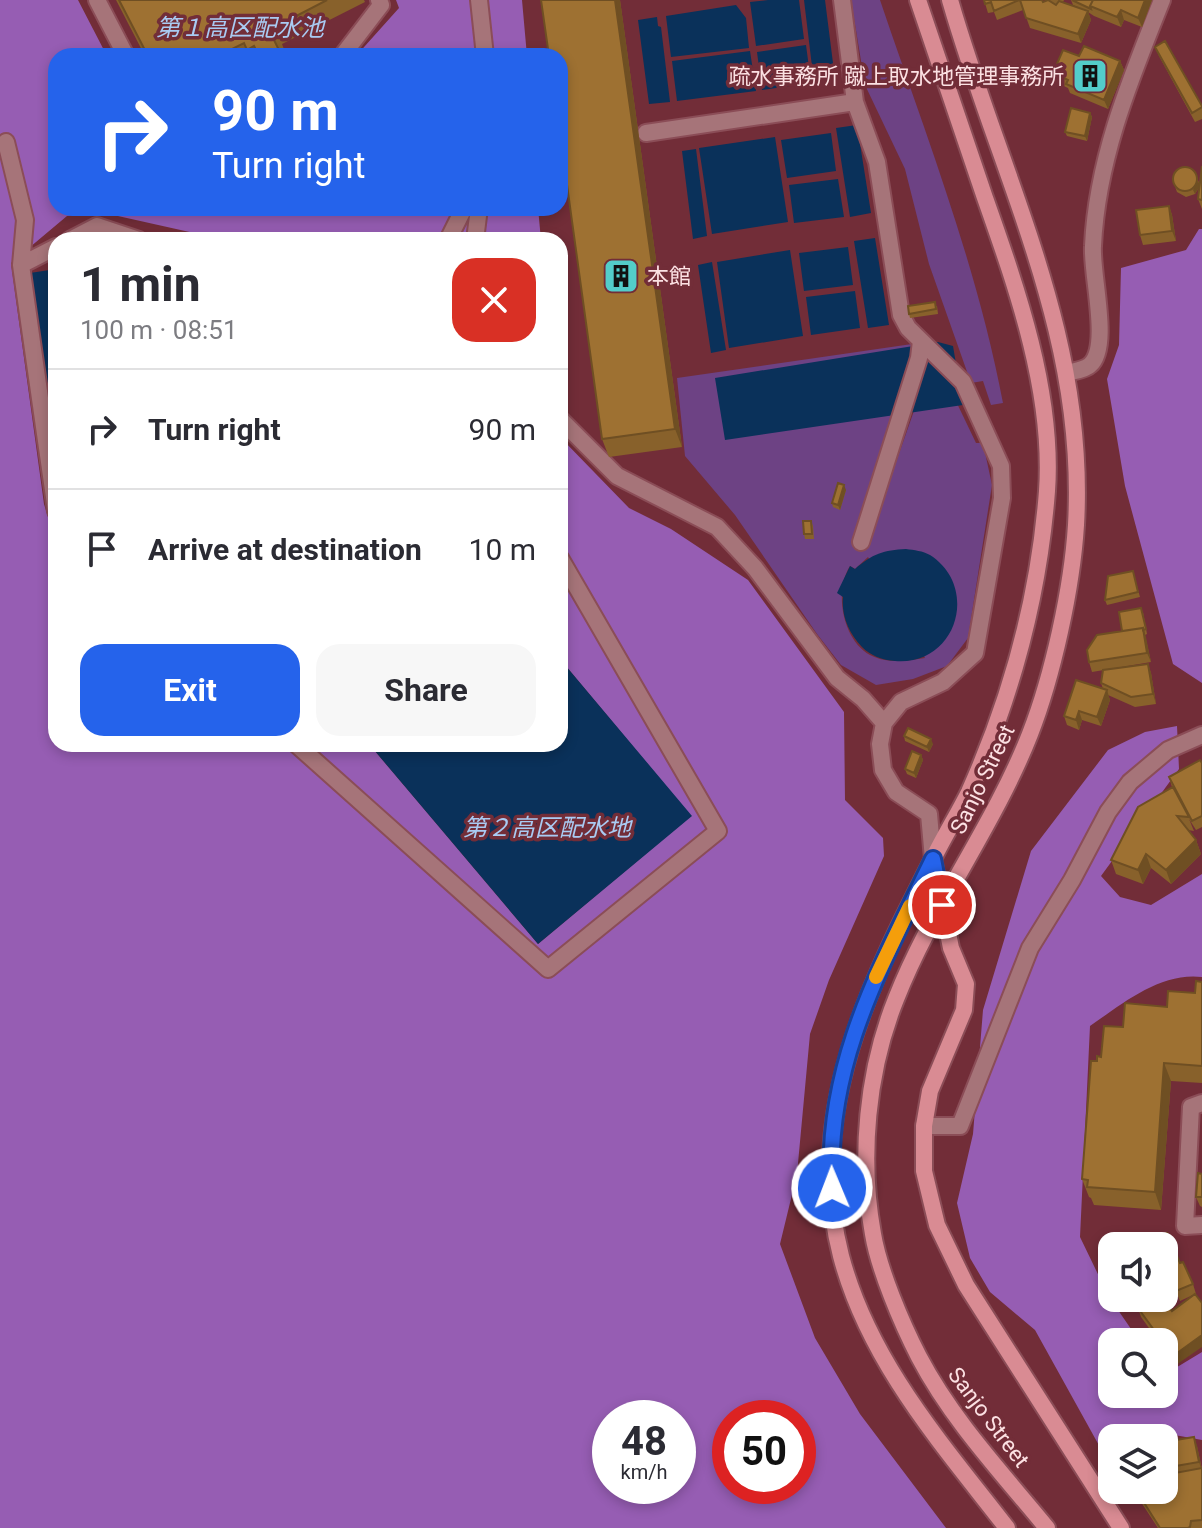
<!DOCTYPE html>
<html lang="en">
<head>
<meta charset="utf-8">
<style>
	body { margin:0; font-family:Roboto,"Noto Sans JP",sans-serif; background:#f7f7f7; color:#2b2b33; height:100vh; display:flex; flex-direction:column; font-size:30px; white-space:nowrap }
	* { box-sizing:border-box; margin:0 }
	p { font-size:26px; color:#7c7c81 }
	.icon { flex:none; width:44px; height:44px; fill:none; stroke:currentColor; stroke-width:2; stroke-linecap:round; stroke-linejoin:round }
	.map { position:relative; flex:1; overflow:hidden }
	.side { position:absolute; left:48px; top:232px; width:520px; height:520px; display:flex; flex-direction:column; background:#fff; border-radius:24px; box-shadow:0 4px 12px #0003 }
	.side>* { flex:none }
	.hud { position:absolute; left:48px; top:48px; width:520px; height:168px; border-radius:24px; box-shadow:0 4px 12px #0003; background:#2563eb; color:#fff; overflow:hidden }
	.fabs { position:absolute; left:1098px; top:1232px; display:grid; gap:16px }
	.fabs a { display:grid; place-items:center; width:80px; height:80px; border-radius:16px; background:#fff; box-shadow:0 4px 12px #0003; font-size:40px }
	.speed { position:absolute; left:592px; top:1400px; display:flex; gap:16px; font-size:40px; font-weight:700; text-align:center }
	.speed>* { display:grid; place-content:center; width:104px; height:104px; border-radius:50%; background:#fff; box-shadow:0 4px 12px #0003; line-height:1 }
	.speed small { font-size:20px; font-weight:400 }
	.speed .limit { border:12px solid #d22; background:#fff; color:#111 }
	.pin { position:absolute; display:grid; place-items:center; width:68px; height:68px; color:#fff; margin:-34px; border:4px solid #fff; border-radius:50%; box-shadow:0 2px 8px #0007 }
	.me { position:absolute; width:88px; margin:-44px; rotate:359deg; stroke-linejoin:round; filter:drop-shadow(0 0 6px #0008) }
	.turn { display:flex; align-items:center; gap:28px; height:168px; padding:0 32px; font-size:36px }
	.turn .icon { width:104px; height:104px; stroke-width:2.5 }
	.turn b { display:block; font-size:56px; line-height:68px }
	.round { display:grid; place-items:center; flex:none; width:84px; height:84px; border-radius:24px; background:#f7f7f7 }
	.summary { display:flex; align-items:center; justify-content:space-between; height:136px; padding:0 32px }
	h1 { font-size:48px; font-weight:700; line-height:60px }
	.primary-button { display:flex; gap:16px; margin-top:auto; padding:16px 32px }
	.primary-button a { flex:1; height:92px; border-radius:24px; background:#2563eb; color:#fff; font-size:32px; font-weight:700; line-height:92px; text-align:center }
	.primary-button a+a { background:#f7f7f7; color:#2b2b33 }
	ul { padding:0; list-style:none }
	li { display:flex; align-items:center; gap:24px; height:120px; padding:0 32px; border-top:2px solid #e1e1e2 }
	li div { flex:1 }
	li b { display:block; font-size:30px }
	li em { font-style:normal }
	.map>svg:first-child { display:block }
</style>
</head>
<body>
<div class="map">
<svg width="1202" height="1528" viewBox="0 0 1202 1528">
	<rect width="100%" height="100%" fill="#722d38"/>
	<path fill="#6d4284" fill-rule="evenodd" d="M 851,0 L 880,0 C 925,133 977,265 1003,403 L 991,405 L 983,381 L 971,383 L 929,264 L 905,169 L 865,85 Z
		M 912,344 L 907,380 L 853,541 L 867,545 L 929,368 L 953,395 L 976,443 L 983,443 L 992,485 L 968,638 L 947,666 L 913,679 L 876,685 L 841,665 L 817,634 L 735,515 L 685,456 L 677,378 ZM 868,557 L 925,658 C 908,661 887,664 870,655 C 842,639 834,591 850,566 L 855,569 Z"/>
	<path fill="#965db3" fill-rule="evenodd" d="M 0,0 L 78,0 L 107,56 L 56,56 L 56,208 L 538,208 L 541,240 L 270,240 L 194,233 L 100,212 L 67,216 L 11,263 L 44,504 L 56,543 L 56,744 L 369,744 L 538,944 L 691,816 L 560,659 L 560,437 L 629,508 L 671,529 L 748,580 L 844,712 L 845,800 L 883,838 L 884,856 L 829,980 L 810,1034 L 797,1174 L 780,1244 L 815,1338 L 860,1414 L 946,1528 L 0,1528 ZM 610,1418 L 678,1418 L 678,1486 L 610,1486 ZM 730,1418 L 798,1418 L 798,1486 L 730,1486 Z
		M 396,0 L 522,0 L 527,56 L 356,56 L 399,8 Z
		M 1199,229 L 1202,229 L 1202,683 L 1173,664 L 1125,486 L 1107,379 L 1119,345 L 1121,268 L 1186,250 Z
		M 1177,726 L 1179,769 L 1101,876 L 1120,897 L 1151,905 L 1202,874 L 1202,977 C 1160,972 1122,1004 1090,1026 L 1080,1237 L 1109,1297 L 1140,1342 L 1112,1342 L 1112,1394 L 1164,1394 L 1164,1375 L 1202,1352 L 1202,1440 L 1169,1434 L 1161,1438 L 1112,1438 L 1112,1458 L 1106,1458 L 1035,1330 L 990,1292 L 970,1258 L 957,1203 L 973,1134 L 983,1010 L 1031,851 L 1108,750 L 1145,732 Z"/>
	<path fill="#0a315a" d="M 768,0 L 799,0 L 804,39 L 756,46 L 750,2 Z
		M 804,0 L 825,0 L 835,79 L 814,83 Z
		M 736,5 L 746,18 L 749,48 L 671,57 L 666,16 Z
		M 657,17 L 658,26 L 661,27 L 670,102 L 649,104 L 638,20 Z
		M 806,45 L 811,83 L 762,90 L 757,52 Z
		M 750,51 L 756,91 L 677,101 L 672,61 Z
		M 857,125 L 871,213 L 850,217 L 836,128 Z
		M 831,133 L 836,171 L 787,178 L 781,140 Z
		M 775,137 L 788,222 L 712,234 L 699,148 Z
		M 696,149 L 707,236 L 693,239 L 682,151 Z
		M 838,179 L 844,217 L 794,223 L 789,185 Z
		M 875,238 L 889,325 L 868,328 L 854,241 Z
		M 848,247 L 853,285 L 804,291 L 799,253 Z
		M 790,250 L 803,336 L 729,348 L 717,262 Z
		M 712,262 L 726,350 L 711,353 L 698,265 Z
		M 56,269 L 56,439 L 30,273 Z
		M 855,291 L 860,328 L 811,335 L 806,297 Z
		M 938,342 L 953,346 L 963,405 L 725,440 L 715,378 Z
		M 906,549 C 914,550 923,551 930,555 C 980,587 957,666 895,661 C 882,660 871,656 862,647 C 849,634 841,615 843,597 L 837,593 L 850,566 L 855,569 C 872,554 884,550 906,549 Z
		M 560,659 L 692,816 L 538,944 L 369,744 L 560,744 Z"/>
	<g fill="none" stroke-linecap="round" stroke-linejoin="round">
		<defs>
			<path id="lane" d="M 97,0 L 126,56
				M 479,0 L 485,56
				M 842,0 L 855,102 L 877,162 L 901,315 L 908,328 L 963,382 L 1001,466 L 1002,498 L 975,653 L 943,682 L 901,702 L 884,723 L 880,744 L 883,770 L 896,792 L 929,814 L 933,859
				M 342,56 L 381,5 L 379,0
				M 646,133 L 855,102
				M 6,142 L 25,220 L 21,265 L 56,511
				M 70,240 L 97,226 L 139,240
				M 448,240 L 464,208
				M 475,240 L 479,208
				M 21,265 L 56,247
				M 560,419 L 617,476 L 717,527 L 755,568 L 837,678 L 863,699 L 884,723
				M 861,542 L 919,358 L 921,341
				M 296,744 L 548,969 L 718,831 L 560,558
				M 1202,1103 L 1191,1107 L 1185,1226 L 1202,1225"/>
			<path id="street" d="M 1067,373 C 1074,371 1085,370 1090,365 C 1111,347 1091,274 1093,246 C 1097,159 1130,80 1162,0
				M 924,1126 L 960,1126 L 1030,948 L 1072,880 L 1108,812 L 1130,782 L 1168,750 L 1202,735"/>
			<path id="secondary" d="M 918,0 C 940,65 962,130 984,195 C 1016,286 1054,392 1047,491 C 1039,595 1012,696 969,792 C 958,814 945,835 934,857 C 871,980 804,1114 841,1256 C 869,1362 942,1444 1007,1528
				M 950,0 C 1001,178 1087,334 1076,525 C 1072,588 1053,675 1030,734 C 994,826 932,907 896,999 C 867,1071 859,1158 873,1234 C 879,1270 902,1324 919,1357 C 952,1420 1002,1473 1047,1528
				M 933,859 L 951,948 L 966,984 L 964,1010 L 930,1091 L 924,1126 L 924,1171 L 937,1225 L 966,1285 L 1121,1528"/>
		</defs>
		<use href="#lane" stroke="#8b4d57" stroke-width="20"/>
		<use href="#street" stroke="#8b4d57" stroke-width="20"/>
		<use href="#secondary" stroke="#8b4d57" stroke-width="20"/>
		<use href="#lane" stroke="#a67479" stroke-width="16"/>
		<use href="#street" stroke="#a67479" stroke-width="16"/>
		<use href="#secondary" stroke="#d98b93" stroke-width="16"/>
	</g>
	<path fill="#88612b" d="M 116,0 L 364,0 L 365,2 L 282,44 L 285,52 L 281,54 L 282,56 L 145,56 Z
		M 541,0 L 620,0 L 682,447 L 609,457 L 602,439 Z
		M 984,0 L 1020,0 L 1023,10 L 997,20 L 994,12 L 988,13 Z
		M 1020,0 L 1043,0 L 1043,2 L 1047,0 L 1064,0 L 1063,2 L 1082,9 L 1073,5 L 1071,0 L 1152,0 L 1142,27 L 1124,20 L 1121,27 L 1094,16 L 1088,12 L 1091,20 L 1081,43 L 1030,28 Z
		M 1155,47 L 1202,106 L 1202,119 L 1195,122 L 1159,56 Z
		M 1079,56 L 1120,61 L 1124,70 L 1108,109 L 1070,93 L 1068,88 L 1057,83 L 1053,73 Z
		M 1090,113 L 1092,117 L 1087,141 L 1067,136 L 1065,132 Z
		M 1202,166 L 1202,209 L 1198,199 L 1200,186 L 1195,194 L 1186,197 L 1177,192 L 1172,178 L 1195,171 L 1200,186 Z
		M 1169,206 L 1172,215 L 1176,241 L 1143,245 L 1140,235 Z
		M 937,306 L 938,314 L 910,318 L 909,314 Z
		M 846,490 L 840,510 L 833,507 L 832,503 Z
		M 811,521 L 813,526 L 814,539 L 805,539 L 804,534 Z
		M 1133,571 L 1140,597 L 1107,605 L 1105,600 Z
		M 1143,612 L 1147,634 L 1145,635 L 1151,662 L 1092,672 L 1089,662 Z
		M 1148,664 L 1151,673 L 1156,704 L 1135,707 L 1108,695 L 1110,700 L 1101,726 L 1082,720 L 1079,730 L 1067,725 L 1064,716 L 1103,689 L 1101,683 Z
		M 904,736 L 933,744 L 929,752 L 905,741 Z
		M 921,755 L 923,760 L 916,778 L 907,774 L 905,769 Z
		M 1202,763 L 1202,827 L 1196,830 L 1189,819 L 1194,831 L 1188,830 L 1196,840 L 1201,854 L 1171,884 L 1151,868 L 1143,884 L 1116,874 L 1111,860 L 1172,787 L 1169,777 Z
		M 1202,982 L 1202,1083 L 1171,1081 L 1161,1210 L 1094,1205 L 1091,1198 L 1089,1197 L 1082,1179 L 1097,1061 L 1123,1027 L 1195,993 Z
		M 1202,1174 L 1202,1207 L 1200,1206 L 1196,1197 Z
		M 1164,1246 L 1180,1263 L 1193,1284 L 1196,1294 L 1176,1365 L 1164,1348 L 1164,1342 L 1159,1342 L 1141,1317 L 1138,1308 L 1172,1311 L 1195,1294 L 1180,1301 L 1171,1279 L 1164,1282 Z
		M 1164,1442 L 1197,1446 L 1202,1469 L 1202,1528 L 1158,1528 L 1137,1496 L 1134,1490 L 1164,1490 Z"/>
	<path fill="#6f4f23" d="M 615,0 L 620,0 L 682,447 L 675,429 Z
		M 1145,0 L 1152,0 L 1142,27 L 1138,18 Z
		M 1121,10 L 1124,20 L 1121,27 L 1117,17 Z
		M 1088,11 L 1091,20 L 1081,43 L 1078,34 Z
		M 1120,61 L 1124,70 L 1108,109 L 1104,100 Z
		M 1090,113 L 1092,117 L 1087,141 L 1085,136 Z
		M 1198,181 L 1200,186 L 1195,194 L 1193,190 Z
		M 1169,206 L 1172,215 L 1176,241 L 1172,231 Z
		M 844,485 L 846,490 L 840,510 L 838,505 Z
		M 1143,628 L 1146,637 L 1151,662 L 1147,653 Z
		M 1148,664 L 1151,673 L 1156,704 L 1153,694 Z
		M 1107,690 L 1110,700 L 1101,726 L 1097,717 Z
		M 1079,711 L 1082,720 L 1079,730 L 1076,720 Z
		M 931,739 L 933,744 L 929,752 L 927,747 Z
		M 921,755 L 923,760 L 916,778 L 914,773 Z
		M 1196,840 L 1201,854 L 1171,884 L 1166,870 Z
		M 1146,854 L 1151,868 L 1143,884 L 1138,870 Z
		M 1164,1063 L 1171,1081 L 1161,1210 L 1155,1192 Z
		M 1202,1335 L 1202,1347 L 1176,1365 L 1173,1356 Z
		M 1194,1437 L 1197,1446 L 1202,1471 L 1199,1462 Z"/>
	<path fill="#9e7132" stroke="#6f4f23" stroke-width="2" d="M 119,0 L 327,0 L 275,27 L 278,34 L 272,36 L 280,52 L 272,56 L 259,56 L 254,46 L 247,50 L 244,43 L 218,56 L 148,56 Z
		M 541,0 L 615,0 L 675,429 L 602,439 L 560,134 L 560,56 L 549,56 Z
		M 984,0 L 1019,0 L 994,11 L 991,2 L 985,4 Z
		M 1020,0 L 1042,0 L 1043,2 L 1048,0 L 1056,5 L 1059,1 L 1088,11 L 1078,34 L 1026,18 Z
		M 1072,0 L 1093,0 L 1090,6 L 1091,9 Z
		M 1093,0 L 1145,0 L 1138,18 L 1121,10 L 1117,17 L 1090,6 Z
		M 1165,41 L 1202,106 L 1202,107 L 1192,113 L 1155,47 Z
		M 1084,46 L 1120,61 L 1104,100 L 1066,84 L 1068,80 L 1053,73 L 1063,50 L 1079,56 Z
		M 1071,108 L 1090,113 L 1085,136 L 1065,132 Z
		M 1202,166 L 1202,200 L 1198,199 Z
		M1173 179a12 12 0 1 1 24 0a12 12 0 1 1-24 0Z
		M 1169,206 L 1172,231 L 1140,235 L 1136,210 Z
		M 51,267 L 56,267 L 56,278 L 53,279 Z
		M 935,302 L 936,309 L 909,314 L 908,306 Z
		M 838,483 L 844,485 L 838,505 L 832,503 Z
		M 803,521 L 811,521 L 812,534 L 804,534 Z
		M 1133,571 L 1138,592 L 1105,600 L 1108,576 Z
		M 1141,608 L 1146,629 L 1143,630 L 1143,628 L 1122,631 L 1119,612 Z
		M 1143,628 L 1147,653 L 1089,662 L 1087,650 L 1097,635 Z
		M 1148,664 L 1153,694 L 1131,697 L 1101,683 L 1103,670 Z
		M 1076,680 L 1107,690 L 1097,717 L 1079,711 L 1076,720 L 1064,716 Z
		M 908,728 L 931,739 L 927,747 L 904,736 Z
		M 912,751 L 921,755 L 914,773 L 905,769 Z
		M 1200,760 L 1202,763 L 1202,816 L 1192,821 L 1169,777 Z
		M 1173,787 L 1189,817 L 1177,816 L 1196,840 L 1166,870 L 1146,854 L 1138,870 L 1111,860 L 1138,807 Z
		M 1196,981 L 1202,982 L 1202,1066 L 1164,1063 L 1155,1192 L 1087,1187 L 1088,1180 L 1082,1179 L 1091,1061 L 1097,1061 L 1097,1056 L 1101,1057 L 1104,1026 L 1123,1027 L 1125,1003 L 1167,1007 L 1168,991 L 1195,993 Z
		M 1198,1173 L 1202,1174 L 1202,1197 L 1196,1197 Z
		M 1167,1233 L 1180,1263 L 1183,1262 L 1193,1284 L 1176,1291 L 1167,1270 L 1164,1271 L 1164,1246 L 1134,1246 Z
		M 1195,1294 L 1202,1303 L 1202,1335 L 1173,1356 L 1138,1308 L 1151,1298 L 1162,1298 L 1172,1311 Z
		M 1194,1437 L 1199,1462 L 1164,1468 L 1164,1442 Z
		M 1202,1468 L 1202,1520 L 1191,1521 L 1190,1527 L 1188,1528 L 1160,1528 L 1136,1490 L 1164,1490 L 1164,1475 Z"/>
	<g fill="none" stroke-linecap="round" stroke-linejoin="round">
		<defs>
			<path id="route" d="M 832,1188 C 825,1064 881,967 933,859 L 942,905"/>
		</defs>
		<use href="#route" stroke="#184099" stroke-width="20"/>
		<use href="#route" stroke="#2563eb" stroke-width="14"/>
		<path stroke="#f59e0b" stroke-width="14" d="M 876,977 L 910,906"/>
	</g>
	<defs>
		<symbol id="building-square" viewBox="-11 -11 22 22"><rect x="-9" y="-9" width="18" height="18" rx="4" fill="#53cdca" stroke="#722d38"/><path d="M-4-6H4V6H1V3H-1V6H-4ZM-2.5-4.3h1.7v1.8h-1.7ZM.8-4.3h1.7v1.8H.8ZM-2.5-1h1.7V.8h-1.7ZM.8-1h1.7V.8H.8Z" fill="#111"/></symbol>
	</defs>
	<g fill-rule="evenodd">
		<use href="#building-square" x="1070" y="56" width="40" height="40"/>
		<use href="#building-square" x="601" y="256" width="40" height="40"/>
	</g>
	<g text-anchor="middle" stroke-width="7" stroke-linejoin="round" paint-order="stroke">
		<g font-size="22" fill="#fce1e3" stroke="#722d38" text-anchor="end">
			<text x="1064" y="84">疏水事務所 蹴上取水地管理事務所</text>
			<text x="647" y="284" text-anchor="start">本館</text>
		</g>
		<g font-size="22" fill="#fce1e3" stroke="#722d38">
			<text transform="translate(982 779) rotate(-64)" y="8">Sanjo Street</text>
			<text transform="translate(989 1417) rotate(53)" y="8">Sanjo Street</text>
		</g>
		<g font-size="24" font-style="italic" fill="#a9cbf3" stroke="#722d38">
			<text x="240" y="36">第１高区配水池</text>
			<text x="547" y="836">第２高区配水地</text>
		</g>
	</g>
</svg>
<div class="fabs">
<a><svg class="icon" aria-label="sound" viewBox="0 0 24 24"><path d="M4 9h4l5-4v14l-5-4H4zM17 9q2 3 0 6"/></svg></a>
<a><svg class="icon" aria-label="search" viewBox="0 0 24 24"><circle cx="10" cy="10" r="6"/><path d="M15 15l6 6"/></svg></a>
<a><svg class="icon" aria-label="layers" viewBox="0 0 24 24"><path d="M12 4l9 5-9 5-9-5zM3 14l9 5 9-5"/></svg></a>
</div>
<div class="speed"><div>48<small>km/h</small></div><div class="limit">50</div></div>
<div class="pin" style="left:942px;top:905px;background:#d93025"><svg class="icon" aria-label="arrive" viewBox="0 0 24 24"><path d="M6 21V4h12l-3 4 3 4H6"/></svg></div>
<svg class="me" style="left:832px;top:1188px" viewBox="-20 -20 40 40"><circle r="17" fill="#2563eb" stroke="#fff" stroke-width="3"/><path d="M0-11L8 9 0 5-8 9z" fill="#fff"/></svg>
<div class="hud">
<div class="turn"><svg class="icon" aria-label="right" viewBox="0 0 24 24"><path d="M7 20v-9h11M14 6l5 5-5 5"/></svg><div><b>90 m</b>Turn right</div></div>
</div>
<section class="side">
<div class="summary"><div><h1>1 min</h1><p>100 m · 08:51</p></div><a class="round" style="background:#d93025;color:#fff"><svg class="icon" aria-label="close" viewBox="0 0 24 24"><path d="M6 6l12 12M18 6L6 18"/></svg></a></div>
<ul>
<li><svg class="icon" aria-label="right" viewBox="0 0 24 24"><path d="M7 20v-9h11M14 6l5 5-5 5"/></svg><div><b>Turn right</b></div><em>90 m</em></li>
<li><svg class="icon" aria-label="arrive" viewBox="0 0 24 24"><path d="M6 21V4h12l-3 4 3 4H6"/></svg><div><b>Arrive at destination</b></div><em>10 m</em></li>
</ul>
<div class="primary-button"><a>Exit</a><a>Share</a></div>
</section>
</div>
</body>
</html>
